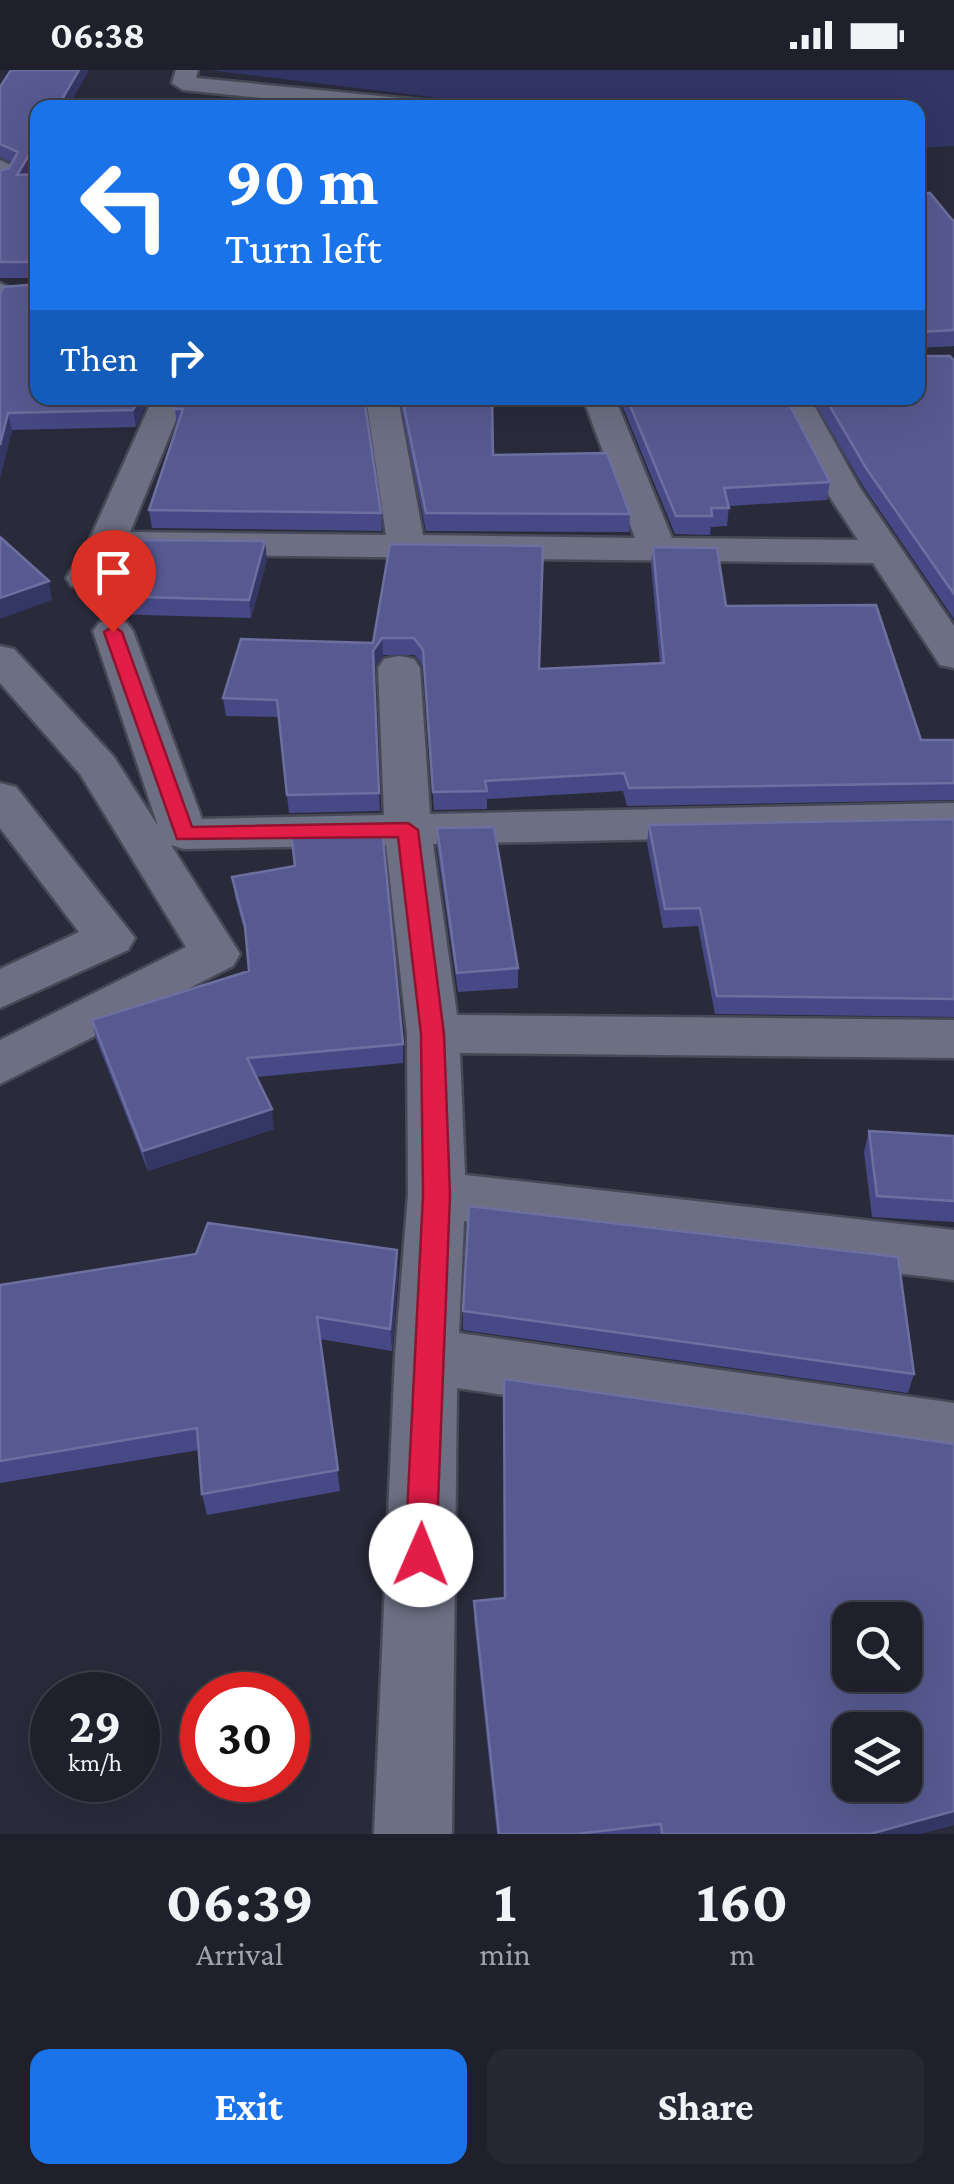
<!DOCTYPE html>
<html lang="en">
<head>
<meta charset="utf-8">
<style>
	body { margin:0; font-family:"Crimson Pro",serif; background:#272834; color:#f1f3f6; height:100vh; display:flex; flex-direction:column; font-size:38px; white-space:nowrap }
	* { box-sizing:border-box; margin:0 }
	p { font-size:32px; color:#a1a3a9 }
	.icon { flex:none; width:55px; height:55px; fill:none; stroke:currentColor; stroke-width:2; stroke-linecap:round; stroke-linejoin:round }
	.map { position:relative; height:1764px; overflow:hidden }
	.drawer { display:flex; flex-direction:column; background:#1f202c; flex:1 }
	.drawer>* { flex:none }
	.banner { position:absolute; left:30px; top:30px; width:895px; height:305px; border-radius:20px; box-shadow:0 10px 40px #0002,0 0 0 2px #3c3e48; background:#1a73e8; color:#fff; overflow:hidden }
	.fabs { position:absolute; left:832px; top:1532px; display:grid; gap:20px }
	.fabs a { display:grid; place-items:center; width:90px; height:90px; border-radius:20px; background:#1f202c; box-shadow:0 10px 40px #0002,0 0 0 2px #3c3e48; font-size:50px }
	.speed { position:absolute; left:30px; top:1602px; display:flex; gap:20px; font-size:50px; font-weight:700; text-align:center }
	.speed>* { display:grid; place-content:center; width:130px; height:130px; border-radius:50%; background:#1f202c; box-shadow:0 10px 40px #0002,0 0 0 2px #3c3e48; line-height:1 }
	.speed small { font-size:25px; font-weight:400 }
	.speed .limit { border:15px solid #d22; background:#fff; color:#111 }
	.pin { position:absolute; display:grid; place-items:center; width:85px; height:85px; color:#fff; margin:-102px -42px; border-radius:50% 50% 50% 0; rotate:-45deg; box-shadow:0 0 10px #0007 }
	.pin .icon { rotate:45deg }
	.me { position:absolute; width:110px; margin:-55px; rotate:1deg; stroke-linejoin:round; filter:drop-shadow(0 0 8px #0008) }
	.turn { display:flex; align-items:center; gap:35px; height:210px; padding:0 30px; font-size:45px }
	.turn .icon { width:130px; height:130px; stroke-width:2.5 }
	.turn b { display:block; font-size:70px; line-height:85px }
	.then { display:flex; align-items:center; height:95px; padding:0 30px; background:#0003; gap:20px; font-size:38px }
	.eta { display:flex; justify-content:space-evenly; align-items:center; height:170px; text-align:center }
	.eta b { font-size:60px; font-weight:700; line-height:70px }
	.cta { display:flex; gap:20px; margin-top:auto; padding:20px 30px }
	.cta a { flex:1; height:115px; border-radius:20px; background:#1a73e8; color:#fff; font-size:40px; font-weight:700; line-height:115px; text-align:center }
	.cta a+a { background:#272834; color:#f1f3f6 }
	.status { display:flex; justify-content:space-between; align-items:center; height:70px; padding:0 50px; background:#1f202c; direction:ltr }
	.status svg { height:28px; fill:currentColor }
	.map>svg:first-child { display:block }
</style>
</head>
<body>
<div class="status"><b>06:38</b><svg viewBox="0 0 49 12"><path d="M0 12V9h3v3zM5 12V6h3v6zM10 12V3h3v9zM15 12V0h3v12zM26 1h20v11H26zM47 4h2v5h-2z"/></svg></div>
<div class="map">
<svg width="954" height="1764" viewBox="0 0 954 1764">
	<rect width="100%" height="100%" fill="#292b3b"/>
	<path fill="#323565" d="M 209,0 L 954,0 L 954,76 L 918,78 L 918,38 L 637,38 L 456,30 Z"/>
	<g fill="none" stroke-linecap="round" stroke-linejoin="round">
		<defs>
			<path id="minor" d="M 176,0 L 198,0 L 196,8 L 431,31 L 442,38 L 357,38 L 183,20 L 172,13 Z
				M 532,31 L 550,31 L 561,38 L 521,38 Z
				M 0,90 L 17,98 L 9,111 L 0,114 Z
				M 0,213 L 16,221 L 10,230 L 0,233 Z
				M 153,328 L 185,328 L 130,462 L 386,465 L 366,328 L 398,328 L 423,465 L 635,468 L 583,328 L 615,328 L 672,468 L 858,470 L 824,418 L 778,328 L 810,328 L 860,418 L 954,556 L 954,598 L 940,595 L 873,493 L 119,484 L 99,516 L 71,516 L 66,508 L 88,473 Z
				M 113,549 L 127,553 L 133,561 L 202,749 L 384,745 L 378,598 L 384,589 L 399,586 L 414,589 L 420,598 L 430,744 L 954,733 L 954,763 L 433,774 L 457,945 L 954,950 L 954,988 L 460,983 L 465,1105 L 954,1160 L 954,1210 L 464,1151 L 459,1263 L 954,1333 L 954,1391 L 457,1318 L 452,1764 L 374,1764 L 395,1286 L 408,1125 L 407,964 L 386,775 L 184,779 L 171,775 L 240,884 L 233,896 L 0,1014 L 0,970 L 186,877 L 80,704 L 0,613 L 0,576 L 14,579 L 114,687 L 158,756 L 93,561 L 99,553 Z
				M 0,713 L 16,717 L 135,868 L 128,880 L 0,938 L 0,899 L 79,862 L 0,758 Z"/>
		</defs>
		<use href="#minor" stroke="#484957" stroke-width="5"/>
		<use href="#minor" fill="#6d7083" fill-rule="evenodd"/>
	</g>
	<path fill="#474986" d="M 89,0 L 67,38 L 38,38 L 38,89 L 29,104 L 38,208 L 0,208 L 0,101 L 9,98 L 12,93 L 0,87 L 0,17 Z
		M 918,123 L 954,152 L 954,276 L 919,278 L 919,286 L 954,291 L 954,549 L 863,416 L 812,328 L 918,328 Z
		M 0,225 L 38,328 L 149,328 L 136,357 L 12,360 L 0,408 Z
		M 180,328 L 381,443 L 382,461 L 152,458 L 149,440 L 177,356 L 175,339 Z
		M 399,328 L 492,328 L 493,385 L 630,444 L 629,462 L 426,461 Z
		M 619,328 L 786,328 L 830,412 L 827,430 L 729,436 L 727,456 L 711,457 L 710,465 L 675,464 Z
		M 390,474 L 539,599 L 660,594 L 651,494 L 653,477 L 726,536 L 921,670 L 954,670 L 954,730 L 627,736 L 623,721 L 487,729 L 487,739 L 434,740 L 424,598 L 415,585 L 383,585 L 374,598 L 380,741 L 289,743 L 278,647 L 226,646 L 223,628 L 373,573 Z
		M 267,490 L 251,548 L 108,544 L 104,526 Z
		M 954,749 L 954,947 L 715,944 L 698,856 L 663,858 L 647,773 L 649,755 Z
		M 437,758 L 518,898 L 518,918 L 458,922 L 437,778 Z
		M 232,807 L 403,974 L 403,993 L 256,1007 L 274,1059 L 148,1101 L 96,969 L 92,950 L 249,901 L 247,870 L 235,827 Z
		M 869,1061 L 954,1066 L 954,1152 L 872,1147 L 864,1082 Z
		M 398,1203 L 392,1281 L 320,1269 L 340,1421 L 207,1445 L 202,1424 L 199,1380 L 0,1413 L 0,1215 Z
		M 463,1241 L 914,1304 L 908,1323 L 463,1260 Z
		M 954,1374 L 954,1755 L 919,1764 L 497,1764 L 474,1549 L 474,1531 L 504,1528 Z"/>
	<path fill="#343663" d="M 79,0 L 89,0 L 67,38 L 57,38 Z
		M 38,70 L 38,89 L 20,120 L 17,105 Z
		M 139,328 L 149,328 L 136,357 L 133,340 Z
		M 8,343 L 12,360 L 0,408 L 0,375 Z
		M 265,471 L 267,490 L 251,548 L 249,530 Z
		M 49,511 L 52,530 L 0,549 L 0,528 Z
		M 382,568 L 383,585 L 374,598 L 380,741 L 373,581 Z
		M 272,1039 L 274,1059 L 148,1101 L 143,1081 Z
		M 397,1180 L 398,1203 L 392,1281 L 390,1259 Z
		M 954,1741 L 954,1755 L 919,1764 L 870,1764 Z"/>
	<path fill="#575a91" stroke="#6c6f9f" stroke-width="2.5" fill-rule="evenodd" d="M 11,0 L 79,0 L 57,38 L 38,38 L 38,70 L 17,105 L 38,104 L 38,206 L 35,192 L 0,192 L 0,101 L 9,98 L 18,82 L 0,74 L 0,17 Z
		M 918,123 L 930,123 L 954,152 L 954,260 L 921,262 L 919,286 L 950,286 L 954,291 L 954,524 L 866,398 L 825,328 L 918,328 Z
		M 38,214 L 38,328 L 139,328 L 133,340 L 8,343 L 0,375 L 0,225 L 3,217 Z
		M 180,328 L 364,328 L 381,443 L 149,440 L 183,339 L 175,339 Z
		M 402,328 L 492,328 L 493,385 L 607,383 L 630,444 L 426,443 Z
		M 627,328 L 786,328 L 830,412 L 724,418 L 729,438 L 711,438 L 712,446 L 676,446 Z
		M 0,467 L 49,511 L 0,528 Z
		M 128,470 L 265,471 L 249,530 L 104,526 Z
		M 390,474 L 543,476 L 539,599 L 664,593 L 653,477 L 717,478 L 726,536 L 876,535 L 921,670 L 954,670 L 954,713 L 629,718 L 624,703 L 485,711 L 487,721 L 433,722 L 423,580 L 414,568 L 382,568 L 373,581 L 379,723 L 287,725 L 277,630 L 223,628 L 241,569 L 373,573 Z
		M 954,749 L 954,929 L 717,926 L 700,838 L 665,839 L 649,755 Z
		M 494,757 L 518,898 L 457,903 L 437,758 Z
		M 382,759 L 403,974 L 247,988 L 272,1039 L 143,1081 L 92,950 L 249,901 L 245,856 L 232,807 L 295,796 L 291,761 Z
		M 869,1061 L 954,1066 L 954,1131 L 877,1126 Z
		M 469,1136 L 898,1187 L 914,1304 L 463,1241 Z
		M 208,1153 L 397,1180 L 390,1259 L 317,1247 L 338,1400 L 202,1424 L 197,1358 L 0,1391 L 0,1215 L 196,1184 Z
		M 504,1309 L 954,1374 L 954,1741 L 870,1764 L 662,1764 L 661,1754 L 576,1764 L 499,1764 L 474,1531 L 505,1528 ZM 850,1550 L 905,1550 L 905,1605 L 850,1605 ZM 850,1660 L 905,1660 L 905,1715 L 850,1715 Z"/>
	<path fill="#e11d48" stroke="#92132f" stroke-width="2.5" d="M 113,556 L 122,562 L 192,757 L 408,753 L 418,760 L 444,964 L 450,1125 L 436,1485 L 432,1496 L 421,1500 L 410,1496 L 405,1485 L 423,1125 L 421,964 L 398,767 L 177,769 L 104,562 Z"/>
</svg>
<div class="fabs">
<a><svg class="icon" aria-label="search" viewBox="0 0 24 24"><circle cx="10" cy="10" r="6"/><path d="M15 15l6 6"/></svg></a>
<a><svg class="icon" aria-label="layers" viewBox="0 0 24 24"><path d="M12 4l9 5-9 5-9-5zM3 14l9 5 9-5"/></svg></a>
</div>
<div class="speed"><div>29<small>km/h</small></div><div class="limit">30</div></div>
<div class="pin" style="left:113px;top:562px;background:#d93025"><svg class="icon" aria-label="arrive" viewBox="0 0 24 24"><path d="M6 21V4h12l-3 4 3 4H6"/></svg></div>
<svg class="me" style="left:421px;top:1485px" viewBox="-20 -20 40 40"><circle r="19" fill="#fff"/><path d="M0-13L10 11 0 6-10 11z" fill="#e11d48"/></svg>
<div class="banner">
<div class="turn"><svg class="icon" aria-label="left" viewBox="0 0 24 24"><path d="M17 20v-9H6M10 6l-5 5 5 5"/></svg><div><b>90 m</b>Turn left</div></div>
<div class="then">Then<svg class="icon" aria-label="right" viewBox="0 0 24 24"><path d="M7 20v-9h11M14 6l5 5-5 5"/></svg></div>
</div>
</div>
<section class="drawer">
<div class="eta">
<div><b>06:39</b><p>Arrival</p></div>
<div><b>1</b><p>min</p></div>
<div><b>160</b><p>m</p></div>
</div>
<div class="cta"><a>Exit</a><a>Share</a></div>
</section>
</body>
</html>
